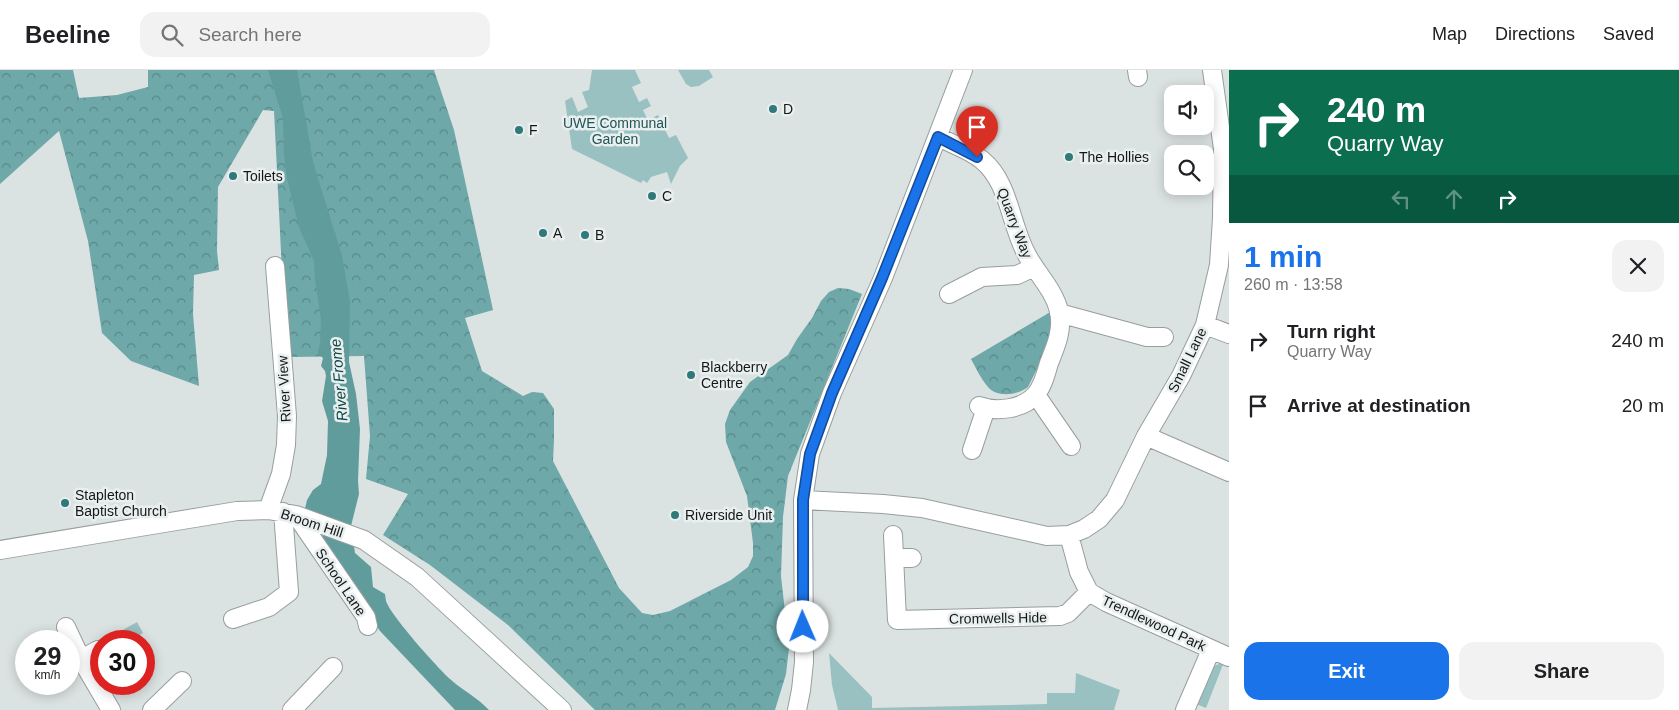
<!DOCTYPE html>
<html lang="en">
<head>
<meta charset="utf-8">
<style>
	body { margin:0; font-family:Helvetica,sans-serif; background:#f2f2f2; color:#202124; height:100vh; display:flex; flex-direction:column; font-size:19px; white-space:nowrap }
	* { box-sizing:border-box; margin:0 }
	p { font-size:16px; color:#757577 }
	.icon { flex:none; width:28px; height:28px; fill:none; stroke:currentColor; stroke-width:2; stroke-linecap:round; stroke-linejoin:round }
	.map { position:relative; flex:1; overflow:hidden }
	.sheet { display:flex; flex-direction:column; background:#fff; width:450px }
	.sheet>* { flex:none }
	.top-card { background:#0b6e4f; color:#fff; overflow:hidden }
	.controls { position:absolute; left:1164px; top:15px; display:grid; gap:10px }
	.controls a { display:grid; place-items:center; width:50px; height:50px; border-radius:10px; background:#fff; box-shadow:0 2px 12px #0003; font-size:25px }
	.speed { position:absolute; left:15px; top:560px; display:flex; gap:10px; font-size:25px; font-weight:700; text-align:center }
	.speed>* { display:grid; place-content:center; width:65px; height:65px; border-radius:50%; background:#fff; box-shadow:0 2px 12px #0003; line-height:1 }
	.speed small { font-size:12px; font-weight:400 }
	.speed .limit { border:8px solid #d22; background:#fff; color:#111 }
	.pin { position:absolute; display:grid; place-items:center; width:42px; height:42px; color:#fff; margin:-51px -21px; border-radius:50% 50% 50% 0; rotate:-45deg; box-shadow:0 0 5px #0007 }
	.pin .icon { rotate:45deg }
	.me { position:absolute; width:55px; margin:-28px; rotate:359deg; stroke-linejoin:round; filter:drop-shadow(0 0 4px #0008) }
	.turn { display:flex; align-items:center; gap:18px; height:105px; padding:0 15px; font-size:22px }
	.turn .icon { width:65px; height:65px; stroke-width:2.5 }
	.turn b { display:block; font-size:35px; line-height:42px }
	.lanes { display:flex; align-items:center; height:48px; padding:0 15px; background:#0003; justify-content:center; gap:25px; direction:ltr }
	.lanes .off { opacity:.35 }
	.round { display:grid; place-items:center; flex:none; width:52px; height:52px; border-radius:15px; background:#f2f2f2 }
	.headline { display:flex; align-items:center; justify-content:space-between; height:85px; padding:0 15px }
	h1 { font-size:30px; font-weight:800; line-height:38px; color:#1a73e8 }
	.cta { display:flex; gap:10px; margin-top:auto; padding:10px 15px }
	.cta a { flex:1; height:58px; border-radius:15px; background:#1a73e8; color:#fff; font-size:20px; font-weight:800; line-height:58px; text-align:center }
	.cta a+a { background:#f2f2f2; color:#202124 }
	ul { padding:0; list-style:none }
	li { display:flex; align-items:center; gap:15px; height:65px; padding:0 15px }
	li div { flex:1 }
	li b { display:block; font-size:19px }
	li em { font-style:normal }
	header { display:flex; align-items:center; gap:30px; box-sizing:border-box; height:70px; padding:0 25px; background:#fff; border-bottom:1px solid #e0e0e0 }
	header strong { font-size:24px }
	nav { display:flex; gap:28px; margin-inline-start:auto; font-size:18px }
	.search { width:350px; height:45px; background:#f2f2f2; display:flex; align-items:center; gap:12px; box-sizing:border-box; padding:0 18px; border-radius:15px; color:#757577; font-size:19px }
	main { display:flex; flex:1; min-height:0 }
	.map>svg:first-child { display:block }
</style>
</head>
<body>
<header>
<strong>Beeline</strong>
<div class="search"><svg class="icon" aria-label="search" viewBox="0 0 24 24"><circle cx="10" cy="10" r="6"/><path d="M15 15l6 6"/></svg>Search here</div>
<nav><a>Map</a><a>Directions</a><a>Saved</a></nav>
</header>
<main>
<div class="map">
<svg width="1229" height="640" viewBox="0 0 1229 640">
	<defs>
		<pattern id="forest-crowns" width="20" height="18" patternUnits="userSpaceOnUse" patternTransform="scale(1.25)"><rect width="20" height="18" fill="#6ea8a9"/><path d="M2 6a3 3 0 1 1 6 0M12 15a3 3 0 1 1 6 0" fill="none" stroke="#598889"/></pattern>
	</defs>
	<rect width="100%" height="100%" fill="#dbe2e2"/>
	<path fill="#9ac1c1" d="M 592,0 L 635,0 L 641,13 L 632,17 L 639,32 L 647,28 L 651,36 L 643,40 L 648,50 L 658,45 L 669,68 L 676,65 L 688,88 L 680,96 L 671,114 L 667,102 L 651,107 L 647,113 L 643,110 L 641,113 L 572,79 L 565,31 L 572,27 L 578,42 L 588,37 L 582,22 L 589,20 Z
		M 678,0 L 709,0 L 713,7 L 699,16 L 691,17 L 686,14 Z
		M 137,552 L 143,563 L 128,571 L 103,571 Z
		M 829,583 L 872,627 L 872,638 L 1047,634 L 1047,623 L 1075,623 L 1076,603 L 1120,620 L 1114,640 L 838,640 L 832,615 Z
		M 1224,592 L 1206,638 L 1196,634 L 1210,601 L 1214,596 Z"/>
	<path fill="url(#forest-crowns)" d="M 0,0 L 73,0 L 79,28 L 117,25 L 148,17 L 148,0 L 434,0 L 454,60 L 493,240 L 465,248 L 482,301 L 523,326 L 532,322 L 543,323 L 554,339 L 554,370 L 553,391 L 619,518 L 642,543 L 653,545 L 670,541 L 731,510 L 748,497 L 753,486 L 753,473 L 747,426 L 726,372 L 725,354 L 730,340 L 750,312 L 788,285 L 797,269 L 812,248 L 821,231 L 829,222 L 838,218 L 849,219 L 862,224 L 788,406 L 783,447 L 781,506 L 789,578 L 786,604 L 775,640 L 595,640 L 508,555 L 430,495 L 383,465 L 408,424 L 366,409 L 370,366 L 364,286 L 291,287 L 282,202 L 274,41 L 263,40 L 218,117 L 217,181 L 219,200 L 194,205 L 193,244 L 199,316 L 131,291 L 102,263 L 88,171 L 59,61 L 0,114 Z
		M 1052,241 L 1051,271 L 1028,317 C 1018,325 997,328 988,317 C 981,309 976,298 971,289 Z"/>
	<path fill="#619c9c" d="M 268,0 L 297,0 L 313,92 L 342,186 L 350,232 L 349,292 L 356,324 L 360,359 L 358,411 L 359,424 L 351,456 L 355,483 L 371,497 L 373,517 L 385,524 C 385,525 386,530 386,531 C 391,546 437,597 450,609 C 462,620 477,627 489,640 L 455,640 L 380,561 L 331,489 L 304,443 L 307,430 L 313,420 L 321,414 L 327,385 L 328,351 L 322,331 L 326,306 L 325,301 L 321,296 L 323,288 L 318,283 L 318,280 L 320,274 L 321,250 L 315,209 L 314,191 L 299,157 L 287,108 L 284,85 L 283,48 Z"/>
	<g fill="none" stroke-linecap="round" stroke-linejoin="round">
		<defs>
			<path id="minor" d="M 1137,0 L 1138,7
				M 938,67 C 952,74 970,80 982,90 C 1010,113 1010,155 1027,185 C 1037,204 1054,220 1059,241 C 1063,260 1056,276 1049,293 C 1046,303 1043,316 1036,324 C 1023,340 996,342 979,336
				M 949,224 L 982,207 L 1017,205 L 1034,197
				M 1059,243 L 1147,267 L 1164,267
				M 1205,255 L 1229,264
				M 1036,325 L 1071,376
				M 1146,366 L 1229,402
				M 972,380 L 986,338
				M 803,430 L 883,434 L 922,438 L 1047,466 L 1069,465 L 1084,459 L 1099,449 L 1115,430 L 1146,366 L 1181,306 L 1205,255 L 1219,195 L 1222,148 L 1223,79 L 1212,0
				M 268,440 L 281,404 L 286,375 L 287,346 L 275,196
				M 296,445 L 366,547 L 368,556
				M 893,465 L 897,550 L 1060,546 L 1068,543 L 1089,522
				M 1069,465 L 1079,502 L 1089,522 L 1106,532 L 1229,587
				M 0,480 L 237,441 L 268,440 L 296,445 L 364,470 L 417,507 L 562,640
				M 894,488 L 912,488
				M 233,549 L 269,537 L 289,522 L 283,442
				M 66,557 L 81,589 L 111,640
				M 81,589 L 98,580
				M 152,640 L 182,611
				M 292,640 L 333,597
				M 797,640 L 801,620 L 804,592 L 803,430 L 810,384 L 832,323 L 883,208 L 963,0
				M 1185,640 L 1211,580"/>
		</defs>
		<use href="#minor" stroke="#989e9e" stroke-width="20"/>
		<use href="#minor" stroke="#fff" stroke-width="18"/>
	</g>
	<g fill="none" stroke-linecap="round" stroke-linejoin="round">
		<defs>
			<path id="route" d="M 803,557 L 803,430 L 810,384 L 832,323 L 882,208 L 938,67 L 977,87"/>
		</defs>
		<use href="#route" stroke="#114b97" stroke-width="12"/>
		<use href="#route" stroke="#1a73e8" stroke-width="9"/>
	</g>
	<g fill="#2f797a" stroke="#e9efef" stroke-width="2">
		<circle cx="773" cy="39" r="5"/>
		<circle cx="519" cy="60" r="5"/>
		<circle cx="1069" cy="87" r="5"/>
		<circle cx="233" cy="106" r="5"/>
		<circle cx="652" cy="126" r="5"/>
		<circle cx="543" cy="163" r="5"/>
		<circle cx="585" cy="165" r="5"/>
		<circle cx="691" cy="305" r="5"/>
		<circle cx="65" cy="433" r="5"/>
		<circle cx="675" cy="445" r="5"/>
	</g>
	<g text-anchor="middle" stroke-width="5" stroke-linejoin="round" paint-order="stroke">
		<g font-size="14" fill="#141717" stroke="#e9efef" text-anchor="start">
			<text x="783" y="44">D</text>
			<text x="529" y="65">F</text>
			<text x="1079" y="92">The Hollies</text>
			<text x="243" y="111">Toilets</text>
			<text x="662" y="131">C</text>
			<text x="553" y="168">A</text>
			<text x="595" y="170">B</text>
			<text x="701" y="302">Blackberry<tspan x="701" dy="16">Centre</tspan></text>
			<text x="75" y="430">Stapleton<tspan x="75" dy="16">Baptist Church</tspan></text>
			<text x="685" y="450">Riverside Unit</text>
		</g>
		<g font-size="14" fill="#225556" stroke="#e9efef">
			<text x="615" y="58">UWE Communal<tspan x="615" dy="16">Garden</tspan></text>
		</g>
		<g font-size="14" fill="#141717" stroke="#e9efef">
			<text transform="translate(1015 153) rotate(69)" y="5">Quarry Way</text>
			<text transform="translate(1187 290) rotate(-64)" y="5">Small Lane</text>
			<text transform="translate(284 319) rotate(-93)" y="5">River View</text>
			<text transform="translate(312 453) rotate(18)" y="5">Broom Hill</text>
			<text transform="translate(341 512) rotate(56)" y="5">School Lane</text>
			<text transform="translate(998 548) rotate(-1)" y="5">Cromwells Hide</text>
			<text transform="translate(1154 553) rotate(25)" y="5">Trendlewood Park</text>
		</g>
		<g font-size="15" font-style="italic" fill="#0d4545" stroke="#e9efef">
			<text transform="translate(339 310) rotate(-95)" y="5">River Frome</text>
		</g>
	</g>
</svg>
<div class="controls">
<a><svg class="icon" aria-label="sound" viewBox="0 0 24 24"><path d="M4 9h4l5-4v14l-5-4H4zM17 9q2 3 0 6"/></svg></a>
<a><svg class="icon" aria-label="search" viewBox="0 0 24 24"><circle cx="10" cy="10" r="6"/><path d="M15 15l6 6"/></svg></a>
</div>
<div class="speed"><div>29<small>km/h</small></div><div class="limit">30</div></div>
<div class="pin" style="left:977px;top:87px;background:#d93025"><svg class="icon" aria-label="arrive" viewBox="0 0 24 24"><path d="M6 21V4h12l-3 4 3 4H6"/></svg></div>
<svg class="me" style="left:803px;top:557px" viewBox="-20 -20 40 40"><circle r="19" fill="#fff"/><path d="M0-13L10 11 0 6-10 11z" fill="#1a73e8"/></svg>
</div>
<section class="sheet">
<div class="top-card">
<div class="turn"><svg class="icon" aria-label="right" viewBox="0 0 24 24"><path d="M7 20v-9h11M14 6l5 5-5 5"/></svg><div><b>240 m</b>Quarry Way</div></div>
<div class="lanes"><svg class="icon off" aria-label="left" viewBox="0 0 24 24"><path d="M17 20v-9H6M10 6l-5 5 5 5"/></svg><svg class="icon off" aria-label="ahead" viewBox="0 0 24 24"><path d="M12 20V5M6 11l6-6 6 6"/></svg><svg class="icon" aria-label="right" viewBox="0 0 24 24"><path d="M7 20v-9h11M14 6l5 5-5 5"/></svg></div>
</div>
<div class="headline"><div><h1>1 min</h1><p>260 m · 13:58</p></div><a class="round"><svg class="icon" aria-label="close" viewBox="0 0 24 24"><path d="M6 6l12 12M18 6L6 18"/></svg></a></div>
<ul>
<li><svg class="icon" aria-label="right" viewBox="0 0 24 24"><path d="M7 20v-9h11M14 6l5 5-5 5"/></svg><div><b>Turn right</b><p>Quarry Way</p></div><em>240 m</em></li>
<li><svg class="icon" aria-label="arrive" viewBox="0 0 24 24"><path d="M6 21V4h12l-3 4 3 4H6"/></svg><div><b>Arrive at destination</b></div><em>20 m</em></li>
</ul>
<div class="cta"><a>Exit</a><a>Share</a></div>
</section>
</main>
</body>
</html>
